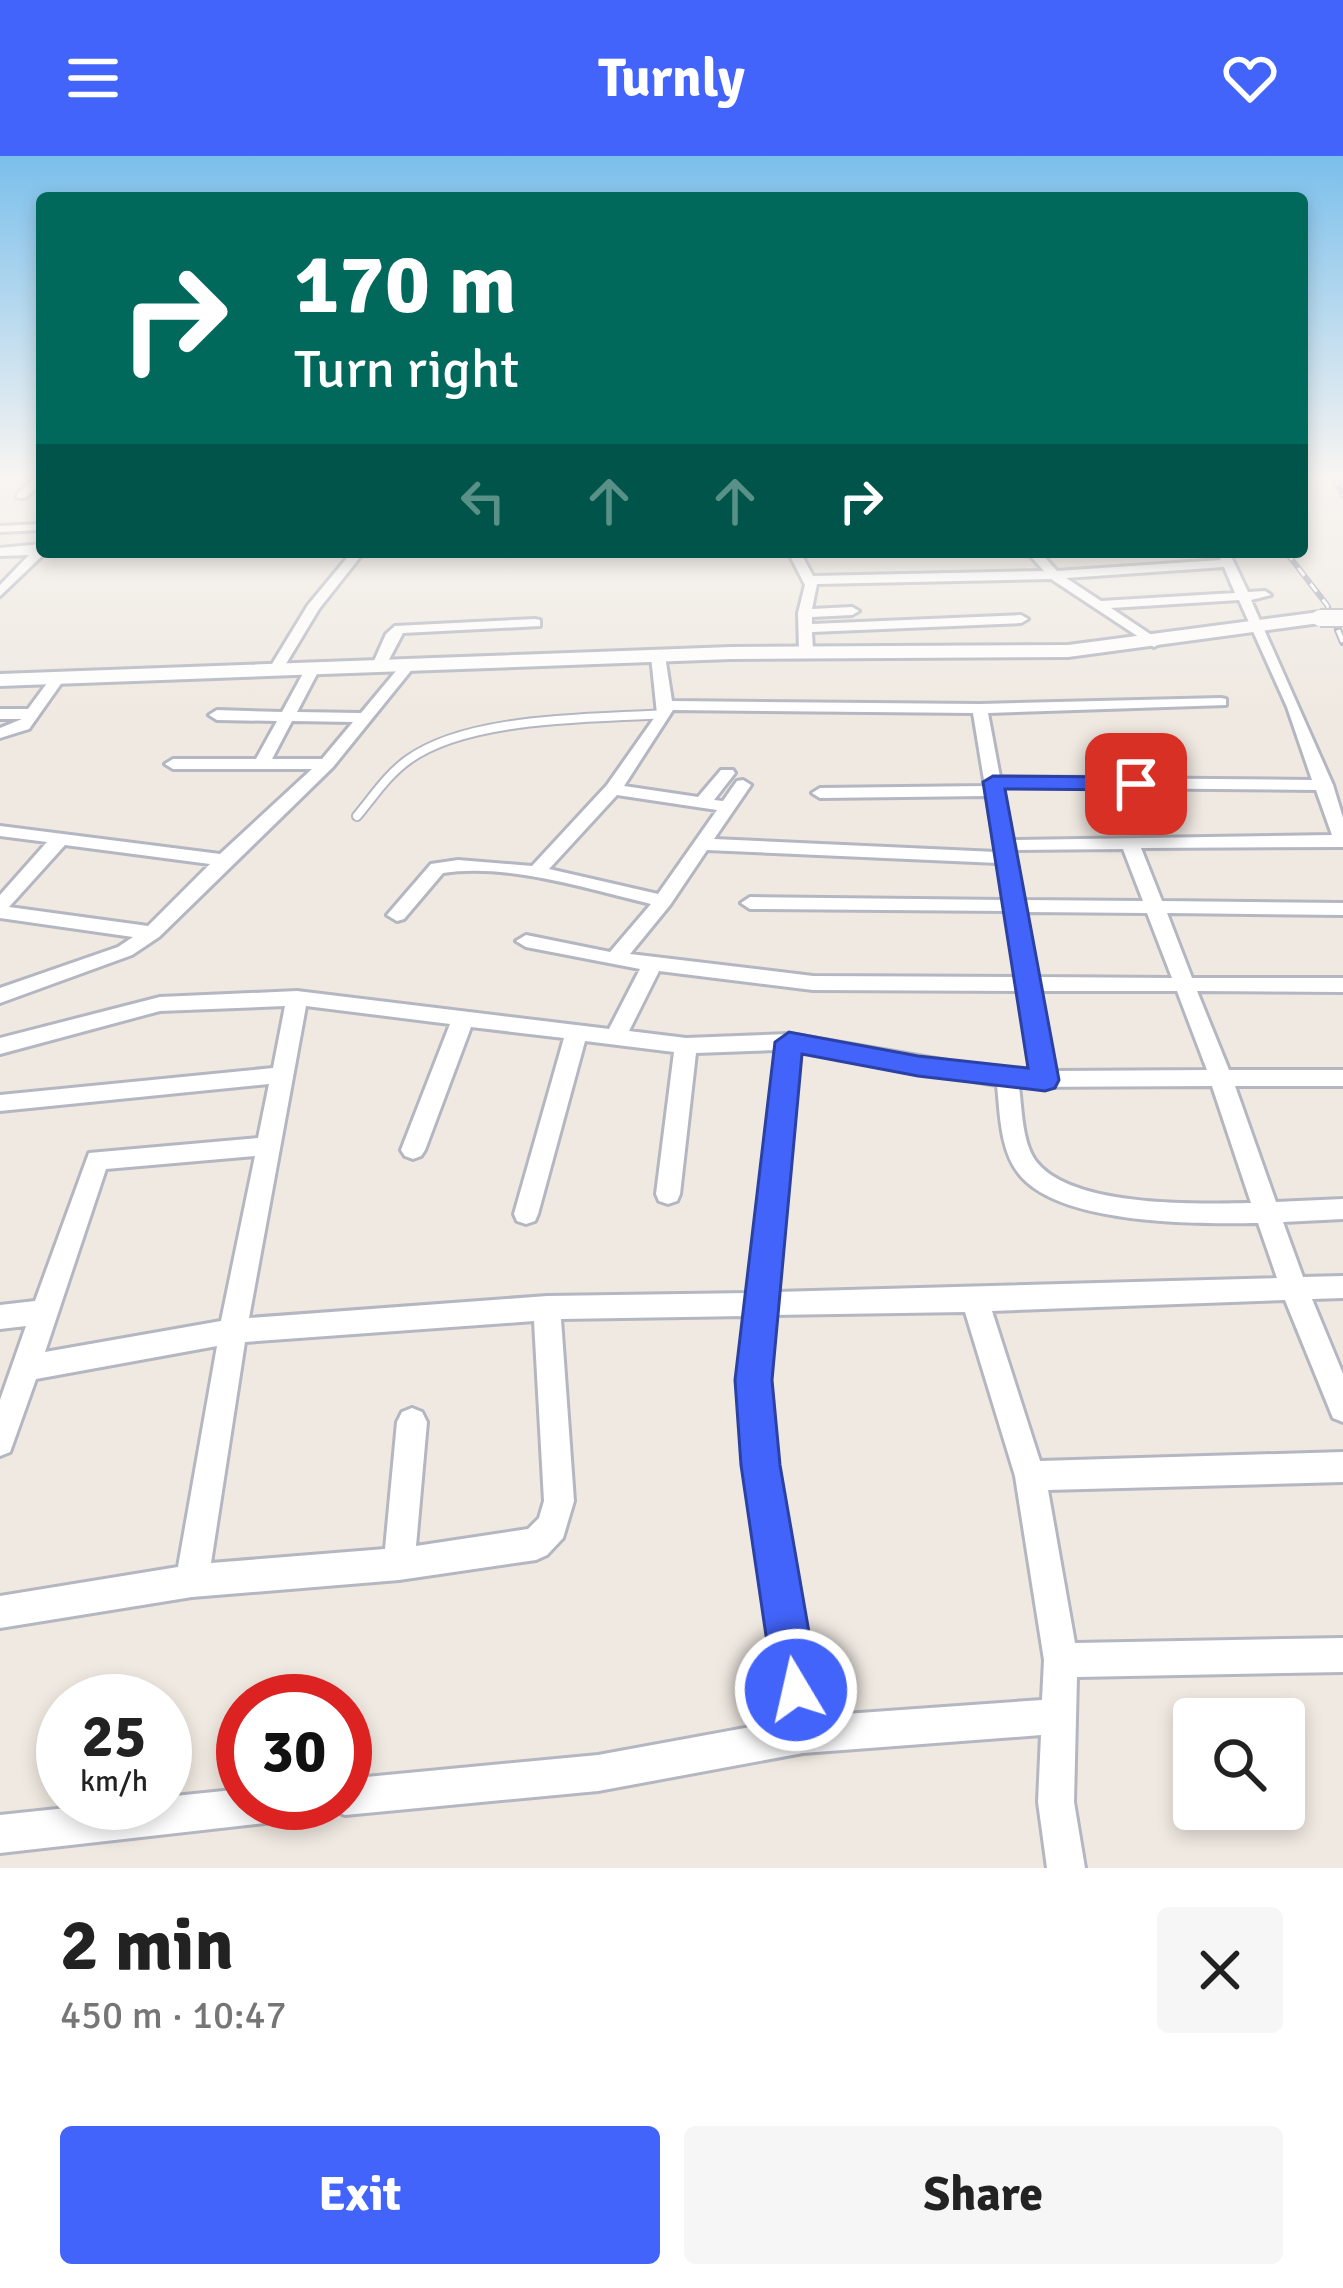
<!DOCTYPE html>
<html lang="en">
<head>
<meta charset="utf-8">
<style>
	body { margin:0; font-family:Signika,sans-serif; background:#f6f6f6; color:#222; height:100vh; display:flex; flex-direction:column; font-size:45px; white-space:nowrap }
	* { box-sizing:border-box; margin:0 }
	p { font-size:39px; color:#767676 }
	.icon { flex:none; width:66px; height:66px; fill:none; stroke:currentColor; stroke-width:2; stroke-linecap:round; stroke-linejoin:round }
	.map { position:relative; height:1712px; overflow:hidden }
	.drawer { display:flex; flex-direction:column; background:#fff; flex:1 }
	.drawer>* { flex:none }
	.banner { position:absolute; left:36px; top:36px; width:1272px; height:366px; border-radius:12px; box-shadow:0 6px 18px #0003; background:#00695c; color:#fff; overflow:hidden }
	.tools { position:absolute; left:1173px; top:1542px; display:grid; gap:24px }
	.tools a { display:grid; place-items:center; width:132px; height:132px; border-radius:12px; background:#fff; box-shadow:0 6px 18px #0003; font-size:60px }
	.speed { position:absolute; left:36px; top:1518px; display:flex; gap:24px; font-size:60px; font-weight:700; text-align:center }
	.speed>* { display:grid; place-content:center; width:156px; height:156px; border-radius:50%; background:#fff; box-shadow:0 6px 18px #0003; line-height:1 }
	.speed small { font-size:30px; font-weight:400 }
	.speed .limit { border:18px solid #d22; background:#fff; color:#111 }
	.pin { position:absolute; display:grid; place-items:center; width:102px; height:102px; color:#fff; margin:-51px; border-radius:24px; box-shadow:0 6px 18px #0006 }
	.me { position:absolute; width:132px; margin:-66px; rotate:351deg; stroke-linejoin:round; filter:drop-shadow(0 0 9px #0008) }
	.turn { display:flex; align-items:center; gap:42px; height:252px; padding:0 60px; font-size:54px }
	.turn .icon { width:156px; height:156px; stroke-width:2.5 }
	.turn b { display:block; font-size:84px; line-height:102px }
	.lanes { display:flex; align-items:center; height:114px; padding:0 60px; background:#0003; justify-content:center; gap:60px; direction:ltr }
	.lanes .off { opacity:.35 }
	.round { display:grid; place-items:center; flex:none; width:126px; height:126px; border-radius:12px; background:#f6f6f6 }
	.summary { display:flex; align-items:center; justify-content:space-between; height:204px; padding:0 60px }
	h1 { font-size:72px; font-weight:800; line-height:90px }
	.button { display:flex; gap:24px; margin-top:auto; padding:24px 60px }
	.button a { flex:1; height:138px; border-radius:12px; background:#4264fb; color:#fff; font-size:48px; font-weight:800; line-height:138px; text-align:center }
	.button a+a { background:#f6f6f6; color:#222 }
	header { display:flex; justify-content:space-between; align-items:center; height:156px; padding:0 60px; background:#4264fb; color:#fff; font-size:54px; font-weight:800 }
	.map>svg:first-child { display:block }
</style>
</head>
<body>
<header><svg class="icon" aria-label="menu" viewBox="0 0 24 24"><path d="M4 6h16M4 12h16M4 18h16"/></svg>Turnly<svg class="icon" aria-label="heart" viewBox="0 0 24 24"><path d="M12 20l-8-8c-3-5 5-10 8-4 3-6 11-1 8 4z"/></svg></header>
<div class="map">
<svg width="1343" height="1712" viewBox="0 0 1343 1712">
	<rect width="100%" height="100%" fill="#efe9e1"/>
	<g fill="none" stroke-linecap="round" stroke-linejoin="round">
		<defs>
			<path id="lane" d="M 357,660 C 373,641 387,619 408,604 C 469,560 591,563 665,558"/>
			<path id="street" d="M 38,320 L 42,320 L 42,327 L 25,342 L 17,342 L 17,338 Z
				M 42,368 L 42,374 L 0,376 L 0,370 Z
				M 42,388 L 44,398 L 0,440 L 0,429 L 29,399 L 0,400 L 0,392 Z
				M 352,396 L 364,396 L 319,453 L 281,516 L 271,516 L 269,513 L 308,449 Z
				M 788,396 L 800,396 L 813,420 L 1044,415 L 1027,396 L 1040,396 L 1057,415 L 1221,404 L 1217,396 L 1229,396 L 1248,436 L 1265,435 L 1271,439 L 1251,444 L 1333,629 L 1343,662 L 1343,691 L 1141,692 L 1162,745 L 1343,747 L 1343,759 L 1167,757 L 1192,822 L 1343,822 L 1343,836 L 1197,835 L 1229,914 L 1343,914 L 1343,930 L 1235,930 L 1276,1046 L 1343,1043 L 1343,1063 L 1283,1066 L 1303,1121 L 1343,1120 L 1343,1142 L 1312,1143 L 1343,1218 L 1343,1266 L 1333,1262 L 1285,1144 L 992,1155 L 1040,1305 L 1343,1296 L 1343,1326 L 1048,1334 L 1075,1487 L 1343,1482 L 1343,1516 L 1077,1521 L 1074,1646 L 1085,1712 L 1047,1712 L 1038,1646 L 1041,1579 L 803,1597 L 598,1635 L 345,1659 L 332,1654 L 329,1647 L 345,1647 L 345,1623 L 598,1599 L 783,1565 L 745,1309 L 739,1224 L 746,1160 L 561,1163 L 574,1345 L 563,1382 L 547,1399 L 536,1404 L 399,1424 L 192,1441 L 0,1472 L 0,1440 L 178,1411 L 217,1190 L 36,1223 L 10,1296 L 0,1300 L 0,1244 L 26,1170 L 0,1173 L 0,1149 L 35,1145 L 89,997 L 258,982 L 269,928 L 0,955 L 0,939 L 273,912 L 285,850 L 160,855 L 0,898 L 0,882 L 160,841 L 297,835 L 609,873 L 640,813 L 526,791 L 516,785 L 526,779 L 610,796 L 651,748 C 587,733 508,707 443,717 L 404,763 L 397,765 L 387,759 L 431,708 L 458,704 L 532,710 L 607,629 L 657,558 L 651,500 L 658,496 L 665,500 L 672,545 L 980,548 L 1221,542 L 1226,543 L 1226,549 L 988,557 L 1000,621 L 1312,624 L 1287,551 L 1239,444 L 1111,452 L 1159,484 L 1161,487 L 1154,491 L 1051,423 L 817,428 L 812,453 L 852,451 L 859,455 L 852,459 L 812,461 L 812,468 L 1021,459 L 1028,463 L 1021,467 L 812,476 L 813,495 L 806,499 L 799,495 L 798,457 L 805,429 ZM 1224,411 L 1235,437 L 1101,445 L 1066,422 ZM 673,554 L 973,557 L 985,630 L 820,632 L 812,637 L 820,642 L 987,640 L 996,696 L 714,683 L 751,629 L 743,624 L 737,625 L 723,645 L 714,644 L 735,617 L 733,614 L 721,614 L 698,641 L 624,630 ZM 1002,631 L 1316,634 L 1332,679 L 1012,684 ZM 617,639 L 717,654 L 658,738 L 549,713 ZM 1123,693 L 1143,745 L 1023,744 L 1014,694 ZM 707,694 L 998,707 L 1004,744 L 750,741 L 741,747 L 750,753 L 1006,755 L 1017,821 L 813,820 L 630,798 L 670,749 ZM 1025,756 L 1147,757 L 1172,822 L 1037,821 ZM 659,815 L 813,834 L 1019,835 L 1032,915 L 1007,915 L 789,878 L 686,882 L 629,875 ZM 1040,835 L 1177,835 L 1207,914 L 1054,915 ZM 306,850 L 450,868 L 401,994 L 405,1000 L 413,1003 L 421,1000 L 425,994 L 471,871 L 564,882 L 514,1058 L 517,1065 L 526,1068 L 535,1065 L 538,1058 L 585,885 L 674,896 L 656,1038 L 659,1045 L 668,1048 L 677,1045 L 680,1038 L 696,897 L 777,894 L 749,1137 L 547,1140 L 249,1162 ZM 799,895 L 997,929 C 1000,958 1000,994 1019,1018 C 1059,1069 1198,1068 1258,1067 L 1277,1122 L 776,1136 ZM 1212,930 L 1251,1047 C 1198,1048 1070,1052 1035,1004 C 1022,985 1022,953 1019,931 ZM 255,1000 L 221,1165 L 45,1196 L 106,1013 ZM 965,1156 L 1015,1320 L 1044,1504 L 1042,1544 L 817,1560 L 775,1309 L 767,1224 L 773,1159 ZM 534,1165 L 544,1345 L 539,1362 L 528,1373 L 416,1390 L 427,1266 L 422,1256 L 412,1252 L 402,1256 L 397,1266 L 385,1393 L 211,1407 L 245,1186 Z
				M 535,463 L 540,464 L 540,470 L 403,477 L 383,515 L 371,512 L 386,478 L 395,470 Z
				M 313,508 L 320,512 L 297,556 L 361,557 L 401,509 L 413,512 L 333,611 L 159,781 L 132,799 L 0,847 L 0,832 L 118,791 L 133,781 L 0,762 L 0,739 L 47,686 L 0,680 L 0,670 L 220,698 L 312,613 L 173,613 L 165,608 L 173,603 L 256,603 L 277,565 L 217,564 L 209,559 L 217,554 L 282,556 L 306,512 ZM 292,565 L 353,566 L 322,603 L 272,603 ZM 65,689 L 210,708 L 148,770 L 9,751 Z
				M 53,519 L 65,522 L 29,573 L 0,582 L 0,572 L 22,563 L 0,563 L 0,553 L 28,553 Z
				M 243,1633 L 243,1647 L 300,1647 L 295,1660 L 282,1665 L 0,1697 L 0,1659 L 114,1647 L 165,1647 L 165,1641 Z"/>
			<path id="secondary" d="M 1320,456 L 1327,458 L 1327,466 L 1068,501 L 731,503 L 0,530 L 0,518 L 731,491 L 1068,489 Z"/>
		</defs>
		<use href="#lane" stroke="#b4b7c1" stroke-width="12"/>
		<use href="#street" stroke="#b4b7c1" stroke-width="6"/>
		<use href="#secondary" stroke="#b4b7c1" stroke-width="6"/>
		<use href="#lane" stroke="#fff" stroke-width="8"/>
		<use href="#street" fill="#fff" fill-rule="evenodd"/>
		<use href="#secondary" fill="#fff" fill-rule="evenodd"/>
		<defs>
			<path id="rail-far1" d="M 1334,320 L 1343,340
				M 1286,396 L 1327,449 L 1339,477"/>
			<path id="rail" d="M 1338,474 L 1343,486"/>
		</defs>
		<use href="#rail-far1" stroke="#a3a6b8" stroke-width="6"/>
		<use href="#rail" stroke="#a3a6b8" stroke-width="8"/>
		<use href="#rail-far1" stroke="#fff" stroke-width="3" stroke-dasharray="10" stroke-linecap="butt"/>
		<use href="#rail" stroke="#fff" stroke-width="4.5" stroke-dasharray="14" stroke-linecap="butt"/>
		<defs>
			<path id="secondary-bridge" d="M 1320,462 L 1343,462"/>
		</defs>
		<use href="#secondary-bridge" stroke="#b4b7c1" stroke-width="20" stroke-linecap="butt"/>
		<use href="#secondary-bridge" stroke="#fff" stroke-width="16"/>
	</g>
	<linearGradient id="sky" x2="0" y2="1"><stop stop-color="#7abfeb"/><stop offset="0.57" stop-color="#f8f5f2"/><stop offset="1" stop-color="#f8f5f2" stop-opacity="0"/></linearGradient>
	<rect width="1343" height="560" fill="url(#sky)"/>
	<path fill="#4264fb" stroke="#2b41a3" stroke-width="3" d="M 993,620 L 1136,621 L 1146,628 L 1136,634 L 1005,633 L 1059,924 L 1055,932 L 1045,935 L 918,920 L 802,898 L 772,1224 L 780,1309 L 819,1534 L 812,1550 L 796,1557 L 780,1550 L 774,1534 L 741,1309 L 735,1224 L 775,886 L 789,876 L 918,900 L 1028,912 L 983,626 Z"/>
</svg>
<div class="tools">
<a><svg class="icon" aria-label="search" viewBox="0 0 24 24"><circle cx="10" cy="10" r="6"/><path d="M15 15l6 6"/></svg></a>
</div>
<div class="speed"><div>25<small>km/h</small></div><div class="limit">30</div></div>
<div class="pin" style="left:1136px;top:628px;background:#d93025"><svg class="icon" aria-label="arrive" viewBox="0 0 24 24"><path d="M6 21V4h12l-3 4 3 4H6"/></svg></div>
<svg class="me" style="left:796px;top:1534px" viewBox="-20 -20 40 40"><circle r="17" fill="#4264fb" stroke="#fff" stroke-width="3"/><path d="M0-11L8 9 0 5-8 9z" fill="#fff"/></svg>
<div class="banner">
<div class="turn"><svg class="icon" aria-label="right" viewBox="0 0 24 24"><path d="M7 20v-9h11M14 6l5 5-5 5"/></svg><div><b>170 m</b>Turn right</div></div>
<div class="lanes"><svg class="icon off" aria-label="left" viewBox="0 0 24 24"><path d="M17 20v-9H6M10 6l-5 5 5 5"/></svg><svg class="icon off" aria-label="ahead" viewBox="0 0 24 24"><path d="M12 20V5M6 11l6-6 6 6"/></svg><svg class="icon off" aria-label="ahead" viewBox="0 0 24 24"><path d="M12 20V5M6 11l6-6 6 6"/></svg><svg class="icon" aria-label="right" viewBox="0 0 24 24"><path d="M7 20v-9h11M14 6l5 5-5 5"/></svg></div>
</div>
</div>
<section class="drawer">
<div class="summary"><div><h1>2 min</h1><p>450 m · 10:47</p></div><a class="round"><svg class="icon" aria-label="close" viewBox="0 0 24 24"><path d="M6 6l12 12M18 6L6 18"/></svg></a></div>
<div class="button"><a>Exit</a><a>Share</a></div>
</section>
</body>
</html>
